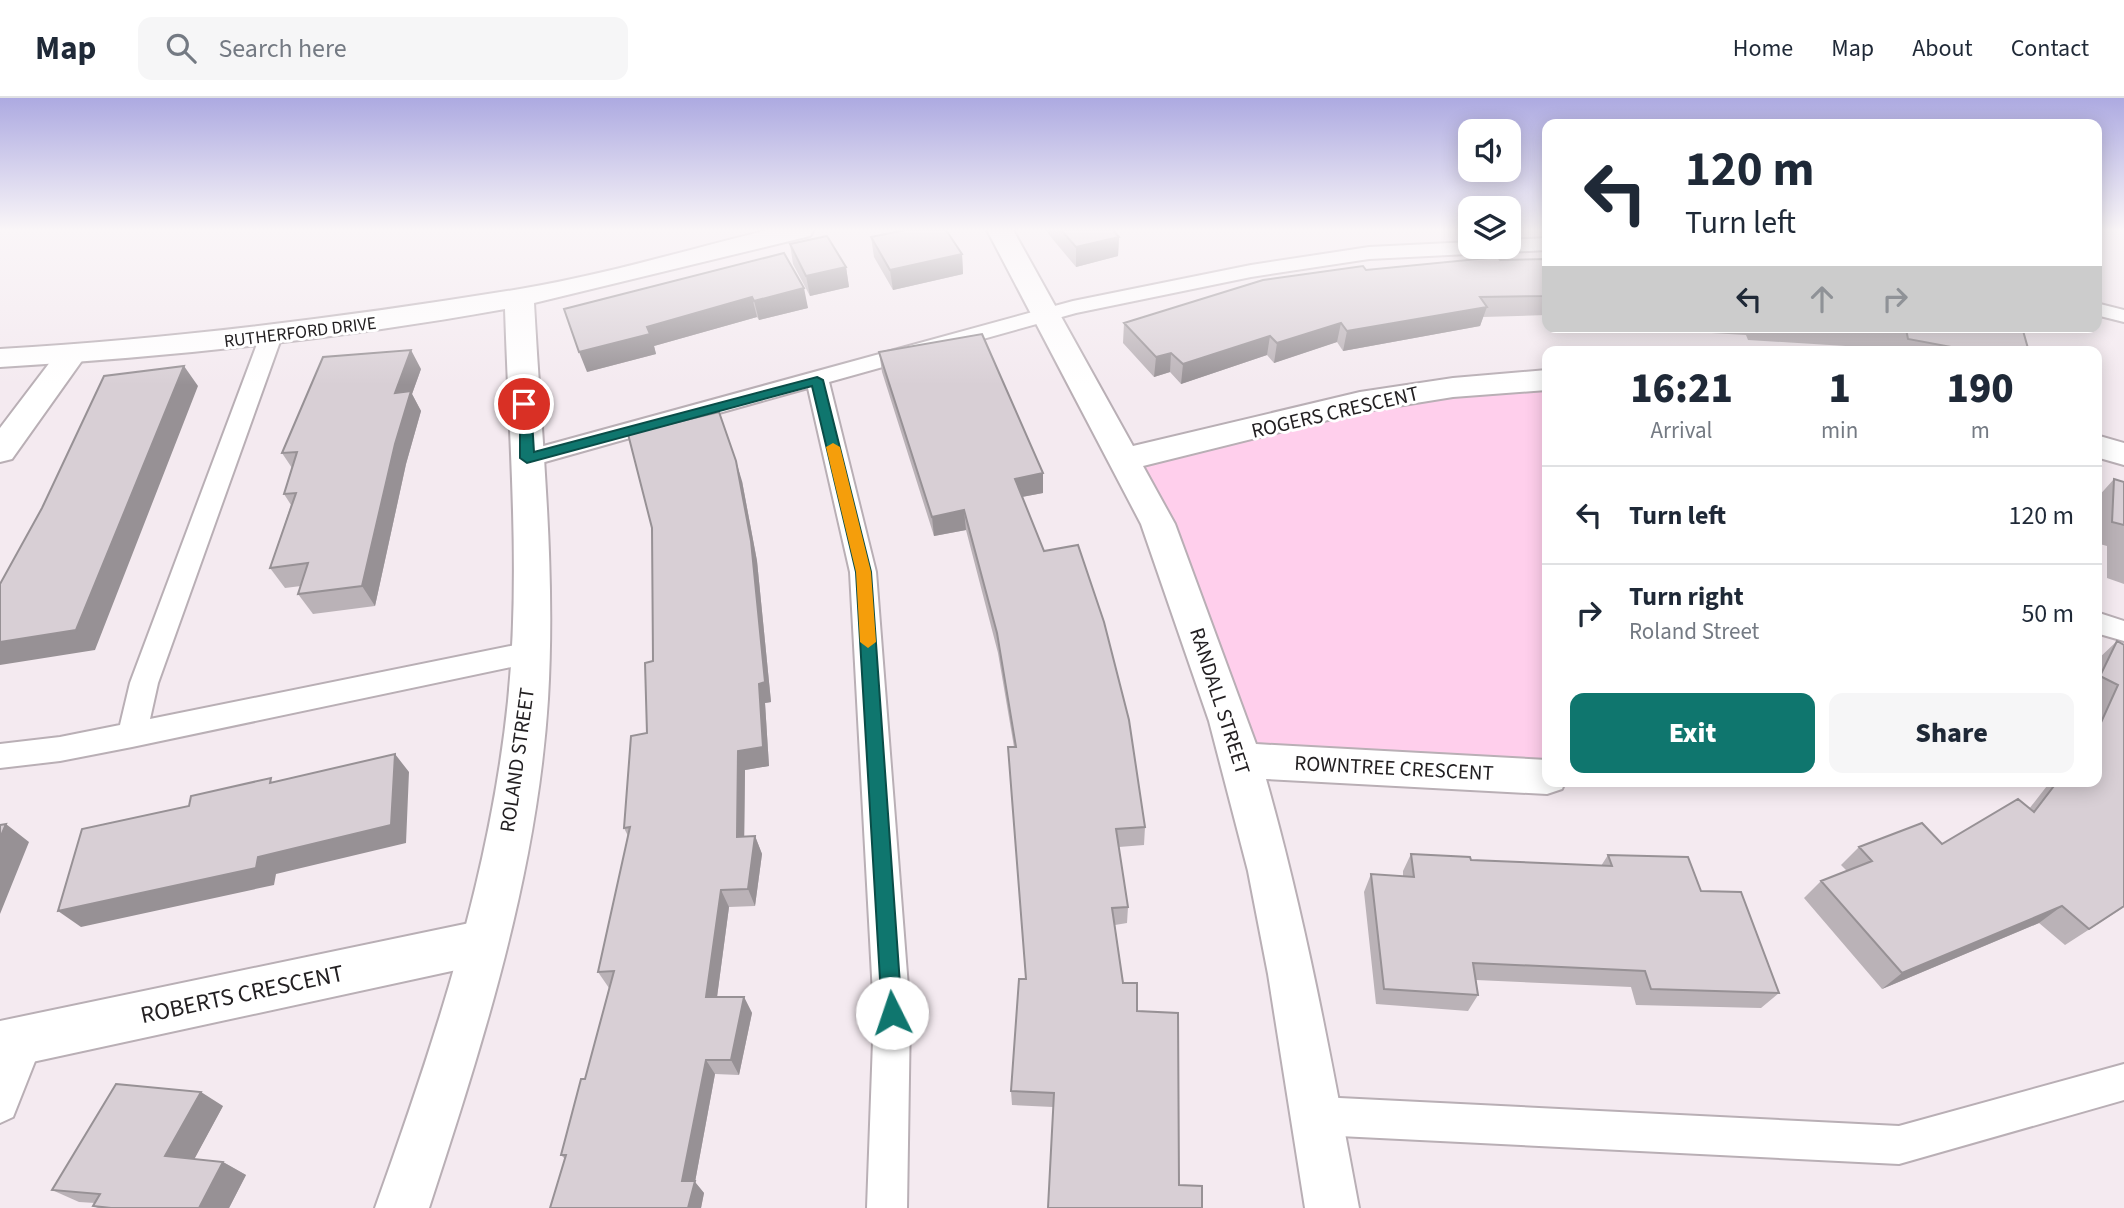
<!DOCTYPE html>
<html lang="en">
<head>
<meta charset="utf-8">
<style>
	body { margin:0; font-family:"Source Sans 3",sans-serif; background:#f6f6f7; color:#1f2937; height:100vh; display:flex; flex-direction:column; font-size:26px; white-space:nowrap }
	* { box-sizing:border-box; margin:0 }
	p { font-size:23px; color:#747a83 }
	.icon { flex:none; width:38px; height:38px; fill:none; stroke:currentColor; stroke-width:2; stroke-linecap:round; stroke-linejoin:round }
	.map { position:relative; flex:1; overflow:hidden }
	.side { position:absolute; left:1542px; top:248px; width:560px; height:441px; display:flex; flex-direction:column; background:#fff; border-radius:14px; box-shadow:0 4px 18px #0003 }
	.side>* { flex:none }
	.banner { position:absolute; left:1542px; top:21px; width:560px; height:214px; border-radius:14px; box-shadow:0 4px 18px #0003; background:#fff; color:#1f2937; overflow:hidden }
	.fabs { position:absolute; left:1458px; top:21px; display:grid; gap:14px }
	.fabs a { display:grid; place-items:center; width:63px; height:63px; border-radius:14px; background:#fff; box-shadow:0 4px 18px #0003; font-size:35px }
	.pin { position:absolute; display:grid; place-items:center; width:60px; height:60px; color:#fff; margin:-30px; border:4px solid #fff; border-radius:50%; box-shadow:0 2px 7px #0007 }
	.me { position:absolute; width:77px; margin:-38px; rotate:356deg; stroke-linejoin:round; filter:drop-shadow(0 0 5px #0008) }
	.turn { display:flex; align-items:center; gap:24px; height:147px; padding:0 28px; font-size:32px }
	.turn .icon { width:91px; height:91px; stroke-width:2.5 }
	.turn b { display:block; font-size:49px; line-height:60px }
	.lanes { display:flex; align-items:center; height:66px; padding:0 28px; background:#0003; justify-content:center; gap:35px; direction:ltr }
	.lanes .off { opacity:.35 }
	.eta { display:flex; justify-content:space-evenly; align-items:center; height:119px; text-align:center }
	.eta b { font-size:42px; font-weight:800; line-height:49px }
	.action { display:flex; gap:14px; margin-top:auto; padding:14px 28px }
	.action a { flex:1; height:80px; border-radius:14px; background:#0f766e; color:#fff; font-size:28px; font-weight:800; line-height:80px; text-align:center }
	.action a+a { background:#f6f6f7; color:#1f2937 }
	ul { padding:0; list-style:none }
	li { display:flex; align-items:center; gap:21px; height:98px; padding:0 28px; border-top:2px solid #e0e1e3 }
	li div { flex:1 }
	li b { display:block; font-size:26px }
	li em { font-style:normal }
	header { display:flex; align-items:center; gap:42px; box-sizing:border-box; height:98px; padding:0 35px; background:#fff; border-bottom:2px solid #e0e1e3 }
	header strong { font-size:33px }
	nav { display:flex; gap:38px; margin-inline-start:auto; font-size:24px }
	.search { width:490px; height:63px; background:#f6f6f7; display:flex; align-items:center; gap:18px; box-sizing:border-box; padding:0 24px; border-radius:14px; color:#747a83; font-size:26px }
	.map>svg:first-child { display:block }
</style>
</head>
<body>
<header>
<strong>Map</strong>
<div class="search"><svg class="icon" aria-label="search" viewBox="0 0 24 24"><circle cx="10" cy="10" r="6"/><path d="M15 15l6 6"/></svg>Search here</div>
<nav><a>Home</a><a>Map</a><a>About</a><a>Contact</a></nav>
</header>
<div class="map">
<svg width="2124" height="1110" viewBox="0 0 2124 1110">
	<rect width="100%" height="100%" fill="#f4eaf0"/>
	<path fill="#ffcfec" d="M 1547,282 L 1547,679 L 1241,662 L 1125,361 L 1315,314 Z"/>
	<g fill="none" stroke-linecap="round" stroke-linejoin="round">
		<defs>
			<path id="service" d="M 1547,140 L 1547,152 L 1508,154 L 1499,149 L 1508,149 L 1508,142 Z
				M 1470,144 L 1470,149 L 1498,149 L 1488,155 L 1369,161 L 1251,179 L 1076,215 L 829,284 L 876,474 L 910,915 L 907,1110 L 867,1110 L 874,915 L 850,474 L 808,290 L 527,369 L 518,367 L 515,361 L 518,355 L 1073,203 L 1251,167 L 1369,149 Z
				M 2096,205 L 2124,212 L 2124,224 L 2096,217 Z
				M 271,232 L 282,238 L 158,585 L 150,621 L 530,544 L 540,547 L 544,555 L 540,563 L 132,649 L 60,663 L 0,670 L 0,646 L 60,639 L 120,627 L 130,585 L 260,238 Z
				M 2096,514 L 2124,523 L 2124,543 L 2096,535 Z
				M 25,925 L 38,931 L 43,943 L 13,1019 L 0,1025 L 0,960 L 12,931 Z
				M 2124,966 L 2124,1002 L 1899,1066 L 1319,1037 L 1306,1031 L 1300,1018 L 1306,1005 L 1319,999 L 1899,1028 Z"/>
			<path id="minor" d="M 987,132 L 1013,132 L 1133,348 L 1360,294 L 1453,280 L 1547,272 L 1547,292 L 1453,299 L 1360,314 L 1143,368 L 1175,426 L 1256,646 L 1547,662 L 1547,684 L 1565,684 L 1562,691 L 1547,696 L 1266,681 C 1306,822 1332,965 1359,1110 L 1305,1110 L 1268,876 L 1248,773 L 1209,623 L 1141,426 Z
				M 71,248 L 82,251 L 86,257 L 12,361 L 0,364 L 0,330 L 60,251 Z
				M 2096,337 L 2124,345 L 2124,367 L 2096,359 Z
				M 484,822 L 500,829 L 507,844 L 500,859 L 484,866 L 0,971 L 0,923 Z"/>
			<path id="tertiary" d="M 768,132 L 814,132 L 810,138 L 534,205 C 541,337 556,469 548,601 C 537,776 483,945 429,1110 L 375,1110 C 434,945 490,778 508,603 C 521,473 509,341 505,211 C 338,241 170,259 0,269 L 0,251 C 175,241 348,219 520,191 C 604,177 686,152 768,132 Z"/>
		</defs>
		<use href="#service" stroke="#b9afb5" stroke-width="4"/>
		<use href="#minor" stroke="#b9afb5" stroke-width="4"/>
		<use href="#tertiary" stroke="#b9afb5" stroke-width="4"/>
		<use href="#service" fill="#fff" fill-rule="evenodd"/>
		<use href="#minor" fill="#fff" fill-rule="evenodd"/>
		<use href="#tertiary" fill="#fff" fill-rule="evenodd"/>
	</g>
	<path fill="#bab2b7" d="M 1045,132 L 1113,132 L 1119,139 L 1118,158 L 1076,169 Z
		M 871,139 L 962,156 L 963,176 L 893,192 L 874,159 Z
		M 790,146 L 846,169 L 849,189 L 810,198 L 793,166 Z
		M 784,155 L 808,210 L 759,222 L 757,219 L 654,248 L 656,256 L 587,274 Z
		M 1547,161 L 1547,217 L 1483,219 L 1480,228 L 1343,253 L 1337,244 L 1274,265 L 1267,257 L 1181,286 L 1170,274 L 1154,279 L 1123,245 L 1124,225 L 1366,172 L 1500,162 Z
		M 1588,229 L 2022,229 L 2029,254 L 1894,254 L 1893,251 L 1748,242 L 1746,237 L 1660,232 L 1590,233 Z
		M 879,254 L 1043,375 L 1043,395 L 1022,399 L 1145,729 L 1144,747 L 1119,749 L 1128,809 L 1127,825 L 1115,827 L 1123,885 L 1137,913 L 1179,1087 L 1202,1110 L 1053,1009 L 1012,1007 L 1011,993 L 1026,881 L 1014,649 L 998,555 L 966,432 L 934,438 L 882,274 Z
		M 421,271 L 412,296 L 421,313 L 406,366 L 375,508 L 313,516 L 298,496 L 301,488 L 285,490 L 270,470 L 291,407 L 284,396 L 292,370 L 282,355 Z
		M 2114,381 L 2124,384 L 2124,486 L 2107,480 L 2107,448 L 2096,445 L 2096,401 Z
		M 742,383 L 757,463 L 771,604 L 765,605 L 769,668 L 745,672 L 744,739 L 755,738 L 762,756 L 755,808 L 729,809 L 717,899 L 744,899 L 752,915 L 739,977 L 715,976 L 695,1084 L 704,1095 L 701,1110 L 550,1110 L 565,1061 L 561,1057 L 585,981 L 609,890 L 598,874 L 628,738 L 624,730 L 647,635 L 653,563 Z
		M 2117,543 L 2124,809 L 2065,847 L 2039,825 L 1882,891 L 1804,800 L 1821,783 L 1847,773 L 1841,767 L 1859,749 L 1942,746 L 2029,711 L 2050,684 L 2096,684 L 2096,563 Z
		M 1411,756 L 1471,762 L 1601,768 L 1608,757 L 1701,793 L 1779,895 L 1761,910 L 1636,907 L 1631,889 L 1476,882 L 1478,897 L 1468,913 L 1376,906 L 1364,794 L 1371,776 L 1403,779 L 1403,773 Z
		M 223,1008 L 194,1061 L 223,1064 L 246,1077 L 229,1110 L 98,1110 L 93,1108 L 95,1105 L 79,1104 L 52,1092 Z"/>
	<path fill="#979195" d="M 1119,139 L 1118,158 L 1076,169 L 1076,149 Z
		M 962,156 L 963,176 L 893,192 L 890,172 Z
		M 846,169 L 849,189 L 810,198 L 806,178 Z
		M 804,190 L 808,210 L 759,222 L 754,203 Z
		M 752,199 L 757,219 L 654,248 L 656,256 L 587,274 L 579,254 L 647,229 Z
		M 1487,209 L 1480,228 L 1343,253 L 1347,233 Z
		M 1341,225 L 1337,244 L 1274,265 L 1277,245 Z
		M 1270,238 L 1267,257 L 1181,286 L 1183,266 Z
		M 411,252 L 421,271 L 412,296 L 421,313 L 406,366 L 375,508 L 362,488 L 395,295 Z
		M 1171,255 L 1170,274 L 1154,279 L 1156,259 Z
		M 184,268 L 198,288 L 95,552 L 0,567 L 0,544 Z
		M 736,363 L 742,383 L 757,463 L 771,604 L 765,605 L 769,668 L 745,672 L 744,757 L 737,739 Z
		M 1043,375 L 1043,395 L 1016,400 L 1015,381 Z
		M 964,412 L 966,432 L 934,438 L 932,419 Z
		M 395,656 L 409,674 L 406,745 L 276,776 L 274,787 L 81,829 L 58,813 L 258,759 Z
		M 6,726 L 29,744 L 0,816 L 0,740 Z
		M 755,738 L 762,756 L 755,808 L 748,791 Z
		M 721,792 L 729,809 L 715,914 L 706,899 Z
		M 2062,808 L 2039,825 L 1882,891 L 1902,875 Z
		M 744,899 L 752,915 L 739,977 L 731,962 Z
		M 706,962 L 715,976 L 695,1084 L 704,1095 L 701,1110 L 688,1110 L 682,1083 Z
		M 201,994 L 223,1008 L 189,1071 L 165,1058 Z
		M 223,1064 L 246,1077 L 229,1110 L 199,1110 Z"/>
	<path fill="#d8cfd5" stroke="#979195" stroke-width="2" d="M 905,132 L 946,132 L 962,156 L 890,172 L 871,139 Z
		M 1061,132 L 1113,132 L 1119,139 L 1076,149 Z
		M 827,138 L 846,169 L 806,178 L 790,146 Z
		M 784,155 L 804,190 L 754,203 L 752,199 L 647,229 L 650,236 L 579,254 L 564,211 Z
		M 1498,159 L 1500,162 L 1547,161 L 1547,198 L 1480,199 L 1487,209 L 1347,233 L 1341,225 L 1277,245 L 1270,238 L 1183,266 L 1171,255 L 1156,259 L 1124,225 L 1263,182 L 1363,168 L 1366,172 Z
		M 1875,229 L 2022,229 L 2029,254 L 1978,254 L 1908,241 L 1906,231 Z
		M 982,236 L 1043,375 L 1015,381 L 1044,453 L 1078,447 L 1104,524 L 1129,622 L 1145,729 L 1116,731 L 1128,809 L 1112,810 L 1123,885 L 1137,885 L 1137,913 L 1178,915 L 1179,1087 L 1202,1088 L 1202,1110 L 1048,1110 L 1054,995 L 1011,993 L 1019,881 L 1026,881 L 1008,649 L 1016,649 L 997,535 L 964,412 L 932,419 L 879,254 Z
		M 411,252 L 395,295 L 411,293 L 395,346 L 362,488 L 298,496 L 308,465 L 270,470 L 296,395 L 284,396 L 297,354 L 282,355 L 323,259 Z
		M 184,268 L 76,532 L 0,544 L 0,486 L 42,410 L 104,278 Z
		M 719,314 L 736,363 L 751,443 L 765,584 L 759,586 L 763,649 L 738,653 L 737,739 L 755,738 L 748,791 L 721,792 L 706,899 L 744,899 L 731,962 L 706,962 L 682,1083 L 695,1083 L 688,1110 L 550,1110 L 566,1057 L 561,1057 L 581,981 L 585,981 L 614,873 L 598,874 L 630,729 L 624,730 L 631,638 L 647,635 L 645,565 L 653,563 L 652,430 L 628,336 Z
		M 2114,381 L 2124,384 L 2124,427 L 2112,424 Z
		M 2117,543 L 2124,547 L 2124,808 L 2089,831 L 2062,808 L 1902,875 L 1821,783 L 1872,763 L 1859,749 L 1922,725 L 1942,746 L 2018,701 L 2034,714 L 2057,684 L 2096,684 L 2096,633 L 2099,629 L 2118,587 L 2100,578 Z
		M 395,656 L 391,727 L 258,759 L 256,770 L 58,813 L 82,731 L 189,708 L 191,698 L 271,680 L 270,685 Z
		M 6,726 L 0,740 L 0,727 Z
		M 1411,756 L 1470,759 L 1471,762 L 1612,768 L 1608,757 L 1688,759 L 1701,793 L 1741,794 L 1779,895 L 1651,891 L 1645,873 L 1473,865 L 1478,897 L 1384,891 L 1371,776 L 1414,779 Z
		M 116,986 L 201,994 L 165,1058 L 223,1064 L 199,1110 L 111,1110 L 93,1108 L 100,1096 L 52,1092 Z"/>
	<linearGradient id="sky" x2="0" y2="1"><stop stop-color="#adaae1"/><stop offset="0.46" stop-color="#faf6f8"/><stop offset="1" stop-color="#faf6f8" stop-opacity="0"/></linearGradient>
	<rect width="2124" height="287" fill="url(#sky)"/>
	<path fill="#0f766e" stroke="#0a4d48" stroke-width="2" d="M 817,279 L 823,282 L 871,474 L 902,915 L 899,922 L 892,925 L 885,922 L 882,915 L 856,474 L 812,288 L 527,365 L 520,360 L 520,303 L 531,306 L 534,354 Z"/>
	<path fill="#f59e0b" d="M 833,345 L 840,349 L 871,474 L 876,544 L 868,550 L 860,544 L 856,474 L 826,349 Z"/>
	<g text-anchor="middle" stroke-width="6" stroke-linejoin="round" paint-order="stroke">
		<g font-size="18" fill="#232022" stroke="#fff">
			<text transform="translate(300 234) rotate(-7)" y="6">RUTHERFORD DRIVE</text>
		</g>
		<g font-size="21" fill="#232022" stroke="#fff">
			<text transform="translate(1335 314) rotate(-13)" y="7">ROGERS CRESCENT</text>
			<text transform="translate(1220 603) rotate(72)" y="7">RANDALL STREET</text>
			<text transform="translate(517 662) rotate(-82)" y="7">ROLAND STREET</text>
			<text transform="translate(1394 670) rotate(3)" y="7">ROWNTREE CRESCENT</text>
		</g>
		<g font-size="24" fill="#232022" stroke="#fff">
			<text transform="translate(242 896) rotate(-12)" y="8">ROBERTS CRESCENT</text>
		</g>
	</g>
</svg>
<div class="fabs">
<a><svg class="icon" aria-label="sound" viewBox="0 0 24 24"><path d="M4 9h4l5-4v14l-5-4H4zM17 9q2 3 0 6"/></svg></a>
<a><svg class="icon" aria-label="layers" viewBox="0 0 24 24"><path d="M12 4l9 5-9 5-9-5zM3 14l9 5 9-5"/></svg></a>
</div>
<div class="pin" style="left:524px;top:306px;background:#d93025"><svg class="icon" aria-label="arrive" viewBox="0 0 24 24"><path d="M6 21V4h12l-3 4 3 4H6"/></svg></div>
<svg class="me" style="left:892px;top:915px" viewBox="-20 -20 40 40"><circle r="19" fill="#fff"/><path d="M0-13L10 11 0 6-10 11z" fill="#0f766e"/></svg>
<div class="banner">
<div class="turn"><svg class="icon" aria-label="left" viewBox="0 0 24 24"><path d="M17 20v-9H6M10 6l-5 5 5 5"/></svg><div><b>120 m</b>Turn left</div></div>
<div class="lanes"><svg class="icon" aria-label="left" viewBox="0 0 24 24"><path d="M17 20v-9H6M10 6l-5 5 5 5"/></svg><svg class="icon off" aria-label="ahead" viewBox="0 0 24 24"><path d="M12 20V5M6 11l6-6 6 6"/></svg><svg class="icon off" aria-label="right" viewBox="0 0 24 24"><path d="M7 20v-9h11M14 6l5 5-5 5"/></svg></div>
</div>
<section class="side">
<div class="eta">
<div><b>16:21</b><p>Arrival</p></div>
<div><b>1</b><p>min</p></div>
<div><b>190</b><p>m</p></div>
</div>
<ul>
<li><svg class="icon" aria-label="left" viewBox="0 0 24 24"><path d="M17 20v-9H6M10 6l-5 5 5 5"/></svg><div><b>Turn left</b></div><em>120 m</em></li>
<li><svg class="icon" aria-label="right" viewBox="0 0 24 24"><path d="M7 20v-9h11M14 6l5 5-5 5"/></svg><div><b>Turn right</b><p>Roland Street</p></div><em>50 m</em></li>
</ul>
<div class="action"><a>Exit</a><a>Share</a></div>
</section>
</div>
</body>
</html>
